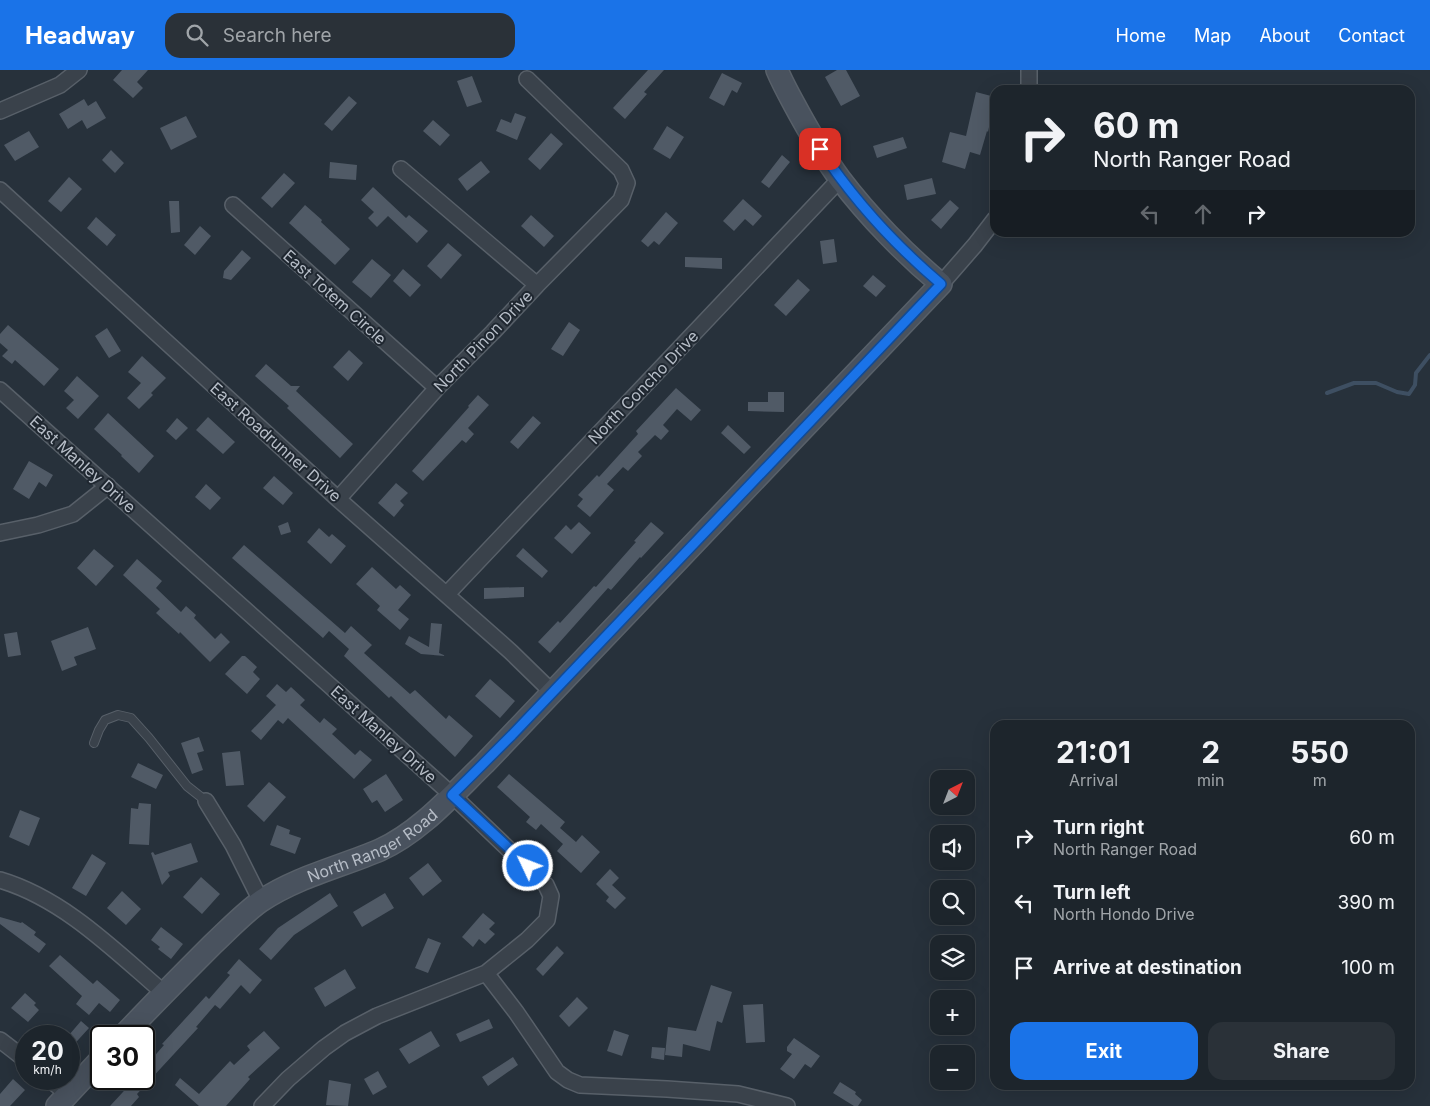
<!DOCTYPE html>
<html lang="en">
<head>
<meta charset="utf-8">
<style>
	body { margin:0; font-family:Inter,sans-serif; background:#2a3138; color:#f1f3f6; height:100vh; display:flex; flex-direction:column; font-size:19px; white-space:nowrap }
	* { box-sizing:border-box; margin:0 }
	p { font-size:16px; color:#a0a5a9 }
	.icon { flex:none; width:28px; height:28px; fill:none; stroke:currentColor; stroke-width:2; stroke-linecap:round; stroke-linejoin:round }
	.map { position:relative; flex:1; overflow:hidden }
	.details { position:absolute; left:990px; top:650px; width:425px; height:370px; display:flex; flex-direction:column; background:#1d252c; border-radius:15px; box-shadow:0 5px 20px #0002,0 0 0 1px #3b4248 }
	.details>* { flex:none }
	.hud { position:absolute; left:990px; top:15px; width:425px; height:152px; border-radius:15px; box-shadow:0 5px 20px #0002,0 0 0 1px #3b4248; background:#1d252c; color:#f1f3f6; overflow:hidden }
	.needle { width:32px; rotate:42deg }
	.tools { position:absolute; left:930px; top:700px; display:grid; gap:10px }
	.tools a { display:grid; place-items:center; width:45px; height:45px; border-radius:10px; background:#1d252c; box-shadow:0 5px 20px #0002,0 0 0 1px #3b4248; font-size:25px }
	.speed { position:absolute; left:15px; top:955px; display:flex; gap:10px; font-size:25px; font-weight:700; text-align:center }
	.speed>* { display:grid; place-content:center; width:65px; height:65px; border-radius:50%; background:#1d252c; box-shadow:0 5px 20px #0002,0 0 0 1px #3b4248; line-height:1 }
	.speed small { font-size:12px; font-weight:400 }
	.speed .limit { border:2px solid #111; border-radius:8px; background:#fff; color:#111 }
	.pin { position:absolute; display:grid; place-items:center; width:42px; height:42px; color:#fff; margin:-21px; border-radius:10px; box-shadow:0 2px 8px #0006 }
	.me { position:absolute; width:55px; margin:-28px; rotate:313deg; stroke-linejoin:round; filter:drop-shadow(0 0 4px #0008) }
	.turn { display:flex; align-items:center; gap:18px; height:105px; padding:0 20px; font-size:22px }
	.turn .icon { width:65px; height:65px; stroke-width:2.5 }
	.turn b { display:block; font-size:35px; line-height:42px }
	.lanes { display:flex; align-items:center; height:48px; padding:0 20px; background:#0003; justify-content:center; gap:25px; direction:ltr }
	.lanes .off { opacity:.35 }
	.eta { display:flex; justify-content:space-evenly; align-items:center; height:85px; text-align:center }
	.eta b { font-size:30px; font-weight:700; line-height:35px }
	.action { display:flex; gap:10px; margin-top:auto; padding:10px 20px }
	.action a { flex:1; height:58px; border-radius:15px; background:#1a73e8; color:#fff; font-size:20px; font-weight:700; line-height:58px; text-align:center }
	.action a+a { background:#2a3138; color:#f1f3f6 }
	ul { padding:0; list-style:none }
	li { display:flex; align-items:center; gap:15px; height:65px; padding:0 20px }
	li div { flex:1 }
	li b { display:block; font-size:19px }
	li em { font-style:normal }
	header { display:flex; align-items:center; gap:30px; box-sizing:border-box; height:70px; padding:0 25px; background:#1a73e8; color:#fff }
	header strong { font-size:24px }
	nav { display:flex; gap:28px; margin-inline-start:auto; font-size:18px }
	.search { width:350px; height:45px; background:#2a3138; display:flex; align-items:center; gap:12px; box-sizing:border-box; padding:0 18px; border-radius:15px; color:#a0a5a9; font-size:19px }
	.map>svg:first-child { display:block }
</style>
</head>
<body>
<header>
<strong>Headway</strong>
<div class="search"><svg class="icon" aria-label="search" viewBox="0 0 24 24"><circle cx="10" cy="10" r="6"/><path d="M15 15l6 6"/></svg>Search here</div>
<nav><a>Home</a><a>Map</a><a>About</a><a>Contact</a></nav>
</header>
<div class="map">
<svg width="1430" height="1036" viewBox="0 0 1430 1036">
	<rect width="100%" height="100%" fill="#27313b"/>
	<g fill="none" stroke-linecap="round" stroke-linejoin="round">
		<path stroke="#3e4f62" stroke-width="4" d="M 1327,323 L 1354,313 L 1376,313 L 1397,322 L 1409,324 L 1415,315 L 1416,303 L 1430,285"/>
	</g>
	<path fill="#505a66" d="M 122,0 L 148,0 L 137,12 L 143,18 L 133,28 L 113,10 Z
		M 648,0 L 664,0 L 644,22 L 647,24 L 625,49 L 613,38 Z
		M 837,0 L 846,0 L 860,26 L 841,36 L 825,7 Z
		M 722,3 L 742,13 L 737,23 L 732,20 L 724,36 L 709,28 Z
		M 472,6 L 482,32 L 467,37 L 457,11 Z
		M 976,22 L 995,27 L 988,62 L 987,61 L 980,85 L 970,82 L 965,99 L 942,92 L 950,62 L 966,66 Z
		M 349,26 L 357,33 L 332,61 L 324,54 Z
		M 84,29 L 88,36 L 96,31 L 106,48 L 87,59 L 82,50 L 68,59 L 59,44 Z
		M 515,43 L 526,47 L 517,70 L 496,61 L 501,49 L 511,53 Z
		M 186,46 L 197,67 L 171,80 L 160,58 Z
		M 433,50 L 450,65 L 440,76 L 423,61 Z
		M 667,56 L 684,67 L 670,89 L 653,79 Z
		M 29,61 L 39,77 L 15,91 L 4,75 Z
		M 551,63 L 563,74 L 540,100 L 528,89 Z
		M 903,67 L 907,78 L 877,88 L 873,76 Z
		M 111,80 L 124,93 L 115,103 L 102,90 Z
		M 782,85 L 790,92 L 769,118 L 761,112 Z
		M 481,91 L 490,102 L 467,121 L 458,109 Z
		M 330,92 L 357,95 L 356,110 L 329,108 Z
		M 284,103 L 295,113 L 272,138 L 261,128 Z
		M 69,107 L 82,119 L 61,142 L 48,131 Z
		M 932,108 L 936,124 L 907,130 L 904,115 Z
		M 373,117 L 406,148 L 409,145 L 428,161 L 417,173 L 388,146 L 377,157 L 368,148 L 374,142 L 361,130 Z
		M 743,129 L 762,146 L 753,156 L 745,149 L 734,161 L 723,151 Z
		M 950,130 L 959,138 L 941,159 L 931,150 Z
		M 169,131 L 179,131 L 180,162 L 171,163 Z
		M 305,135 L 322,150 L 321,152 L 350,179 L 335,195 L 289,153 Z
		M 666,142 L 678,153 L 659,175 L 654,171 L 648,177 L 641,171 Z
		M 531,145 L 554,166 L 544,177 L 521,156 Z
		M 96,147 L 116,165 L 107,176 L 87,158 Z
		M 200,156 L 211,166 L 195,185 L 184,175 Z
		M 834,169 L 837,192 L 823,194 L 820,171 Z
		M 448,173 L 462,185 L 441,209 L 427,196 Z
		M 242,180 L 251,188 L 231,210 L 223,208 L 224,201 Z
		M 685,187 L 722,188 L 722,199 L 685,197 Z
		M 372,189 L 391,205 L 371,228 L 352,212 Z
		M 403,199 L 421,215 L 410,227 L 393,211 Z
		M 873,205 L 886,216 L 876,227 L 863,216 Z
		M 798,209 L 810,220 L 786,246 L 774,235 Z
		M 569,252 L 580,260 L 563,286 L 551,279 Z
		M 8,255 L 59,299 L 44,316 L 15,290 L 12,294 L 2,286 L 8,280 L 0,273 L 0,264 Z
		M 107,258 L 121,281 L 109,288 L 95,266 Z
		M 349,280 L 363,293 L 348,311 L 333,297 Z
		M 142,286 L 166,308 L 151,323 L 153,325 L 139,339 L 127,328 L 141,313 L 128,302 Z
		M 266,294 L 291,316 L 300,316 L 296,321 L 353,374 L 340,388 L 287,338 L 289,336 L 255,306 Z
		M 77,306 L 99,326 L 78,349 L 66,338 L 74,330 L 64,321 Z
		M 676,318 L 701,340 L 691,351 L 677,339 L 663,355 L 669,361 L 661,370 L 655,365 L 638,382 L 642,386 L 628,401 L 623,397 L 607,414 L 614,420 L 590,447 L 577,436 L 583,429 L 578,425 L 597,405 L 599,407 L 638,364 L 636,361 Z
		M 768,322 L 784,322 L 784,342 L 748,341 L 748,332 L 768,332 Z
		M 478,325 L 489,335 L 468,358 L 474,364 L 466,373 L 462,370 L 423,411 L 412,401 L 469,337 L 468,336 Z
		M 108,343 L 154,386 L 139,403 L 121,386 L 122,385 L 94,359 Z
		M 533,346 L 541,353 L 518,379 L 510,372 Z
		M 208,347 L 235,372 L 223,384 L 196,360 Z
		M 177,348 L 188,358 L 176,370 L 166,361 Z
		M 728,355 L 751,377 L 744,384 L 721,363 Z
		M 29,391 L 53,405 L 46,417 L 39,412 L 29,429 L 13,419 Z
		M 274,406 L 293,423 L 283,435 L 263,418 Z
		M 396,413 L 408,423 L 400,431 L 404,435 L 394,447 L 378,433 Z
		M 206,414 L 221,428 L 210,440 L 195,427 Z
		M 288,452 L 291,462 L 281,465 L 278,456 Z
		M 579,452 L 591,463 L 572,484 L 554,468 L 566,455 L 571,460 Z
		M 651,452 L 664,463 L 641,488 L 640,487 L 611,520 L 608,518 L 550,583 L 538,572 L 558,551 L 560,553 L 594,516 L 596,517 L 636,472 L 634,471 Z
		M 319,458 L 329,467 L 332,464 L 346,476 L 331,494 L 307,472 Z
		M 244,475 L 345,563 L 351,556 L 372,575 L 364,583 L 410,624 L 415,620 L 446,649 L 449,645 L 473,666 L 455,687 L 391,626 L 389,628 L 344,586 L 349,579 L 329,561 L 323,568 L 232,488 Z
		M 523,478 L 548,501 L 542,508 L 516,486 Z
		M 94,479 L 114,496 L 96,516 L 77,498 Z
		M 137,489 L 162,511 L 156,518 L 181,542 L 186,536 L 196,545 L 194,548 L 215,569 L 221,563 L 230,572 L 210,592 L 180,562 L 179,564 L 156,543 L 160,539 L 123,505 Z
		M 372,497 L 396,519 L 400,515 L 411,525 L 398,540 L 409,549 L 400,560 L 377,540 L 380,536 L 356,514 Z
		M 524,517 L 524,527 L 484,529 L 484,518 Z
		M 431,553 L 442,554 L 439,583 L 446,586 L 421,584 L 405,574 L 409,566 L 429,577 Z
		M 88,557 L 96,579 L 74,587 L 77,595 L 62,601 L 51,571 Z
		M 17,562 L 21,585 L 8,587 L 4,564 Z
		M 242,586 L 245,586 L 257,597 L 253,602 L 260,609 L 247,624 L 225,604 Z
		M 490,609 L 515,631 L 500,648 L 475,626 Z
		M 277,614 L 286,622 L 291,617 L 305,630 L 300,635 L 320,653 L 324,648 L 337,659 L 332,664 L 355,685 L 360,680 L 372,690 L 354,709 L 288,648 L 283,654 L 278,650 L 261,670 L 251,661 L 276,635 L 266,626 Z
		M 199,667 L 204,681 L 197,683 L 203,700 L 192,704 L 181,673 Z
		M 240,681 L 244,715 L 226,716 L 222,683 Z
		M 138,693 L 163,705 L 156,719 L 131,707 Z
		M 386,704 L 403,730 L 385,742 L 377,730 L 372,733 L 363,719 Z
		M 509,704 L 565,752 L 560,758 L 576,772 L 582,765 L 600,782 L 581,803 L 557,781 L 563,774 L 541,754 L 536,760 L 526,752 L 530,747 L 497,717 Z
		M 269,712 L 286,727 L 264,752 L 247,736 Z
		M 139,733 L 151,734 L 149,775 L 129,774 L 131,738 L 138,739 Z
		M 20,740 L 40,748 L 29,776 L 9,767 Z
		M 277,755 L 290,760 L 289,764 L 301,768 L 295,784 L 270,775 Z
		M 191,773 L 198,792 L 168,802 L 170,806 L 162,815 L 151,783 L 153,782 L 155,785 Z
		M 92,784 L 106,793 L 86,826 L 72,818 Z
		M 428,793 L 442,811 L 423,826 L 409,808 Z
		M 610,799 L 619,808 L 612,815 L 626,828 L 615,839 L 606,831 L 609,827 L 596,814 Z
		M 201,807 L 220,824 L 202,844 L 183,827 Z
		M 122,821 L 141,839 L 126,855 L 107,838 Z
		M 330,823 L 338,836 L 294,865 L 271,890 L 259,879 L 278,858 Z
		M 385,823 L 394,838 L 362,857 L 353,842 Z
		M 483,843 L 495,853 L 489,859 L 495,864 L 485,874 L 479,869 L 473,877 L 462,867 Z
		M 0,847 L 21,853 L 22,852 L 36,862 L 34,865 L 46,874 L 39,883 L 0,854 Z
		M 161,857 L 183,874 L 171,889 L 158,879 L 160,877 L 151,870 Z
		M 428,868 L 441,873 L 428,903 L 415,898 Z
		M 557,876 L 564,883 L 543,906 L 536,899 Z
		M 60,885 L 93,914 L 97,910 L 120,930 L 110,942 L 99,933 L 89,945 L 76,934 L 82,926 L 49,896 Z
		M 239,889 L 262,910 L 250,924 L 241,915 L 220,939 L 215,935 L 196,957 L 198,958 L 137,1024 L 139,1027 L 131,1036 L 110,1036 L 135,1009 L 144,1009 L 144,998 L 164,975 L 162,974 L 206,926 L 209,929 L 230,905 L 227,903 Z
		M 345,899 L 356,918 L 325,937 L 314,918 Z
		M 711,915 L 732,922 L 722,953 L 717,951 L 710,981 L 683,974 L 682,987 L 665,985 L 668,957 L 696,961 Z
		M 25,923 L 36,933 L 34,935 L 39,940 L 28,952 L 11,938 Z
		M 577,927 L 588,938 L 569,957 L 559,946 Z
		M 763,934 L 765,972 L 746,973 L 743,935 Z
		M 489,949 L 493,958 L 460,972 L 456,964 Z
		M 81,951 L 89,958 L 69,980 L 69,965 Z
		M 614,960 L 629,965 L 622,986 L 607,981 Z
		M 264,961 L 280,978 L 248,1007 L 250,1009 L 226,1036 L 199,1036 L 175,1015 L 180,1008 L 199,1024 L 230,991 L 234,995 L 250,980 L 247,976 Z
		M 431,961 L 440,976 L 409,994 L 399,979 Z
		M 794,968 L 820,986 L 811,998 L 805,994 L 794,1009 L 780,999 L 792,984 L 787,981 L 787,977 Z
		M 652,977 L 665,978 L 664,990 L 651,988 Z
		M 513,987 L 518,995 L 488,1016 L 482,1007 Z
		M 378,1001 L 387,1017 L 373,1025 L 364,1009 Z
		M 13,1009 L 25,1020 L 10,1036 L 0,1036 L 0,1024 Z
		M 329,1010 L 351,1014 L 348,1036 L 326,1035 Z
		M 840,1012 L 856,1022 L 855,1024 L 862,1030 L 858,1036 L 854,1036 L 833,1023 Z"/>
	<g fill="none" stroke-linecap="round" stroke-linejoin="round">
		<defs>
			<path id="lane" d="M 94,673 L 99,660 L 105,650 L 118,645 L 131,648 L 149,668 L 187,716 L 206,731"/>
			<path id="street" d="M 1029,20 L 1029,0
				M 0,41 L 60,15 L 79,0
				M 401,99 L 537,215
				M 0,120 L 338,429 L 511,582 L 552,622
				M 233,135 L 437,318
				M 941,214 L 975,175 L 995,149
				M 0,320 L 452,725 L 546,815 L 551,826 L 547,850 L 527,870 L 486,903 L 377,946 L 345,963 L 324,978 L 288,1009 L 262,1036
				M 338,429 L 437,318 L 493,262 L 537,215 L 621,130 L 627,113 L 621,100 L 527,9
				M 0,463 L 38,455 L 73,444 L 108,416
				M 447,524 L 840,109
				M 206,731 L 233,775 L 261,831
				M 0,810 C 64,829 114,880 164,923
				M 486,903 L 516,942 L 557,1002 L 568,1010 L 580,1015 L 667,1019 L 738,1024 L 787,1036
				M 0,970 L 26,990
				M 49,1009 L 68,1024"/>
			<g id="secondary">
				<path id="s1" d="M 123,966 C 152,935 183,904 213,874 C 228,860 244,843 261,831 C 297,807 340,797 380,780 C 420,762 453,724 485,693 L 941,214 C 906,185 868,146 840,109 C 823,86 808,60 794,34 C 788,23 782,12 777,0"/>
				<path d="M 57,1036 L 101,989"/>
			</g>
		</defs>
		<use href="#lane" stroke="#586069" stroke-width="10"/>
		<use href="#street" stroke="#586069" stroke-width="18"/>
		<use href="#secondary" stroke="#586069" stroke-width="24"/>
		<use href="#lane" stroke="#3a424b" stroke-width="8"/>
		<use href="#street" stroke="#3a424b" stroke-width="15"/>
		<use href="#secondary" stroke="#49525e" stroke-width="21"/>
	</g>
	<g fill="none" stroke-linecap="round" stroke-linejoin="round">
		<defs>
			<path id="route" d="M 528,796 L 452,725 L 512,665 L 941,214 C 895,175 853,129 820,79"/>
		</defs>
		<use href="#route" stroke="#114b97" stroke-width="12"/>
		<use href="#route" stroke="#1a73e8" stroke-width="9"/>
	</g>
	<g text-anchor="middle" stroke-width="4" stroke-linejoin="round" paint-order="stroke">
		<g font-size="16" fill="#b6bdc7" stroke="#1f2730">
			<text transform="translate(335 227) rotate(42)" y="6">East Totem Circle</text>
			<text transform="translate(483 271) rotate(-46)" y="6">North Pinon Drive</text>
			<text transform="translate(643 317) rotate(-46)" y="6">North Concho Drive</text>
			<text transform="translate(276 372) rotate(42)" y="6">East Roadrunner Drive</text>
			<text transform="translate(83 394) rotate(42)" y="6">East Manley Drive</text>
			<text transform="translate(384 664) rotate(42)" y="6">East Manley Drive</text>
			<text dy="6" stroke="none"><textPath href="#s1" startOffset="318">North Ranger Road</textPath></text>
		</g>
	</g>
</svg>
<div class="tools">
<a><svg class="needle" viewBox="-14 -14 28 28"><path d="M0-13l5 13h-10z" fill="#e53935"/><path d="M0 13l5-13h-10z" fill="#a0a5a9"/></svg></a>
<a><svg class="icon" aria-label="sound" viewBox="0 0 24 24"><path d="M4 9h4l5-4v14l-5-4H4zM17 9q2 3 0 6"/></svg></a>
<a><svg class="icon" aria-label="search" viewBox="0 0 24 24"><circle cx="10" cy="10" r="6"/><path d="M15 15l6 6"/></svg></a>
<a><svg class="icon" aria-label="layers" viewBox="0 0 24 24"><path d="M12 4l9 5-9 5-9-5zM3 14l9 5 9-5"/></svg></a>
<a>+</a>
<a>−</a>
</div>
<div class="speed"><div>20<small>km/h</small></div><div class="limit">30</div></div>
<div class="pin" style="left:820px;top:79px;background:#d93025"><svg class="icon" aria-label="arrive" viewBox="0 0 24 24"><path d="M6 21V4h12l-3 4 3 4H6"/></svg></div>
<svg class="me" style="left:528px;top:796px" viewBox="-20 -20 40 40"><circle r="17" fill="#1a73e8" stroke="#fff" stroke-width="3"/><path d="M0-11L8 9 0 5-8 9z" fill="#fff"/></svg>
<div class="hud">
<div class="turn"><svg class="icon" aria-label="right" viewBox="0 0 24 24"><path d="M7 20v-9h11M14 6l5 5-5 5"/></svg><div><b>60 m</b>North Ranger Road</div></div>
<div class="lanes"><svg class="icon off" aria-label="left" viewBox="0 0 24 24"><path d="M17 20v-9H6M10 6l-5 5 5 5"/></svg><svg class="icon off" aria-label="ahead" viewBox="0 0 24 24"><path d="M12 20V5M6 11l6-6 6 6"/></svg><svg class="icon" aria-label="right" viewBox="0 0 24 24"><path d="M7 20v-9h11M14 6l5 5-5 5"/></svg></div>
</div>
<section class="details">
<div class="eta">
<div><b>21:01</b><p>Arrival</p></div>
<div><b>2</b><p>min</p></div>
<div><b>550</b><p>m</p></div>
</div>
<ul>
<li><svg class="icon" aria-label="right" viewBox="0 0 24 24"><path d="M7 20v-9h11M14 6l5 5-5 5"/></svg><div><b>Turn right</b><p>North Ranger Road</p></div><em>60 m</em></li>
<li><svg class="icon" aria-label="left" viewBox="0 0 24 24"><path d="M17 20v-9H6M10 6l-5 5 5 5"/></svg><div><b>Turn left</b><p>North Hondo Drive</p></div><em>390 m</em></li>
<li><svg class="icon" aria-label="arrive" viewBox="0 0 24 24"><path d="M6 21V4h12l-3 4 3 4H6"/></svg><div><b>Arrive at destination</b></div><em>100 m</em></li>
</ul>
<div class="action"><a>Exit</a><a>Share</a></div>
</section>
</div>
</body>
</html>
